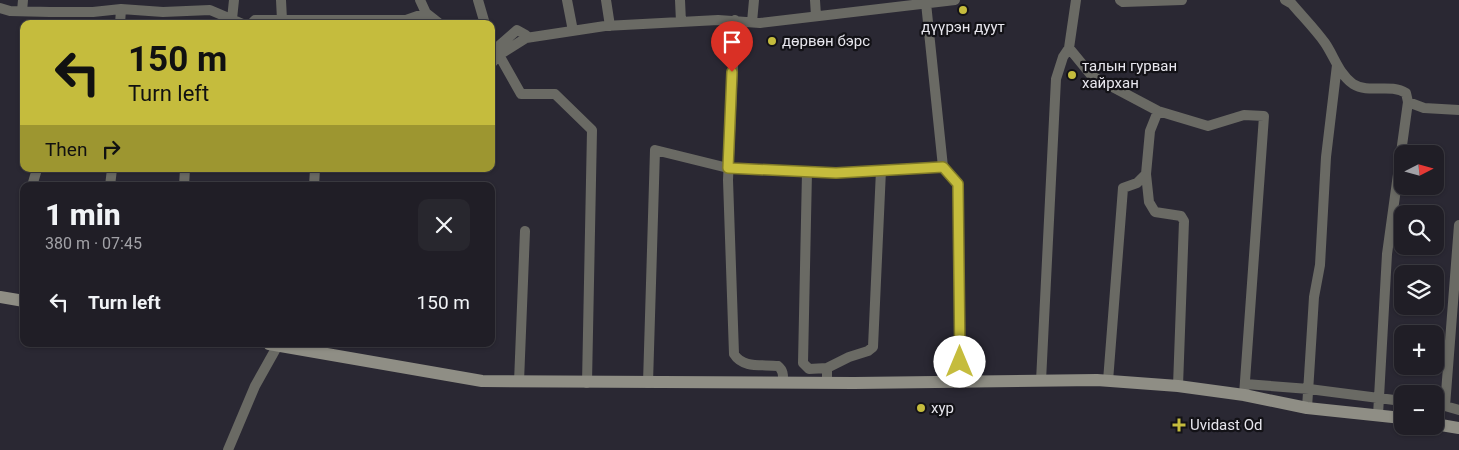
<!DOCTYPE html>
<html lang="en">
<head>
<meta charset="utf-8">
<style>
	body { margin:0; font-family:Roboto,sans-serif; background:#28272e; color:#f1f3f6; height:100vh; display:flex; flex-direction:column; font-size:19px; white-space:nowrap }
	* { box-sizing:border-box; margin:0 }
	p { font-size:16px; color:#a2a2a7 }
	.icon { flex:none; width:28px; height:28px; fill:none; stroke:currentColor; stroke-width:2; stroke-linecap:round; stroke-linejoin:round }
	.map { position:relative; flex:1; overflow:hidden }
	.panel { position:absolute; left:20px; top:182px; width:475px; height:165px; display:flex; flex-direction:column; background:#201e26; border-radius:10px; box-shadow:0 1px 4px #0004,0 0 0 1px #3d3c43 }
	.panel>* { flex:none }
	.hud { position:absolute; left:20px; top:20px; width:475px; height:152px; border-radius:10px; box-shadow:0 1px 4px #0004,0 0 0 1px #3d3c43; background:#c5bc3d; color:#111; overflow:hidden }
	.needle { width:32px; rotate:84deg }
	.fabs { position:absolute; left:1394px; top:145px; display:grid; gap:10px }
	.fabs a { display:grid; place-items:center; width:50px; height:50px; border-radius:10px; background:#201e26; box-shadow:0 1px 4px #0004,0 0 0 1px #3d3c43; font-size:25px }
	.pin { position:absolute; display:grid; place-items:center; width:42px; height:42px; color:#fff; margin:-51px -21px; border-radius:50% 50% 50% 0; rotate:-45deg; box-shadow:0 0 5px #0007 }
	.pin .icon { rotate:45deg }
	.me { position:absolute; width:55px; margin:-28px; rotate:0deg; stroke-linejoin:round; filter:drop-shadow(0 0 4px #0008) }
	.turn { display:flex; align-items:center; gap:18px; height:105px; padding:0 25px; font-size:22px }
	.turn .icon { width:65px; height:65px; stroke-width:2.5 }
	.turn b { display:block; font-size:35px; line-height:42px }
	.then { display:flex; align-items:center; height:48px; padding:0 25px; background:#0003; gap:10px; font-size:19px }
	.round { display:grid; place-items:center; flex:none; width:52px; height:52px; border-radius:10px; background:#28272e }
	.headline { display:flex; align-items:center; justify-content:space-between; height:85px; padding:0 25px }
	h1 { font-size:30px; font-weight:800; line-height:38px }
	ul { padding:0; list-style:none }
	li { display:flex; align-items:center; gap:15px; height:70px; padding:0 25px }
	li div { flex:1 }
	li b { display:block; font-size:19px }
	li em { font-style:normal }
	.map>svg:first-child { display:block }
</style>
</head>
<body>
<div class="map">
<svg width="1459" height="450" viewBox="0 0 1459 450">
	<rect width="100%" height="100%" fill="#2a2833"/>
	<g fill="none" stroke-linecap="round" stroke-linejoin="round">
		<path stroke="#6a6a64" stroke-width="10" d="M 281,0 L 282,20
			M 420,0 L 426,13 L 440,24
			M 478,0 L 485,24
			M 567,0 L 573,31
			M 606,0 L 610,26
			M 680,0 L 681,22
			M 815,0 L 816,16
			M 1076,0 L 1069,48 L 1092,76 L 1158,111 L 1208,126 L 1244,115 L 1264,116 L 1244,395
			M 1120,0 L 1123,2 L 1182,0
			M 1285,0 L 1292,4 C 1303,17 1315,29 1325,43 C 1334,56 1339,74 1353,84 C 1369,94 1390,83 1406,93 L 1408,102 L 1424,108 L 1459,110
			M 0,8 L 10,11 L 50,12 L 93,12 L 121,9 L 163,12 L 210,10 L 243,24
			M 22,11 L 23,0
			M 232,19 L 234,0
			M 735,20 L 728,180 L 734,354 C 743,369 763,364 778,366 C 784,371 783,376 783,383
			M 752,22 L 754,0
			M 120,24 L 121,9
			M 251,24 L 255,20 L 406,20 L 426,13
			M 492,46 L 493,51 L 517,30 L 526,35 L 526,38
			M 491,50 L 499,55 L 521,94 L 555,94 L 592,130 L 587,383
			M 491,64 L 499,55 L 526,38 L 605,26 L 718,20 L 760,23 L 955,0
			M 943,167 L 958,184 L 960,382
			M 807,172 L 803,363 L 809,369 L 827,368
			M 1146,174 L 1149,202 L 1155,212 L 1181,216 L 1184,221 L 1178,386
			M 32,186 L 37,169
			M 110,186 L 112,169
			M 184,186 L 185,169
			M 314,186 L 315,169
			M 1041,381 L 1056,79 L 1063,57 L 1069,48
			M 1108,381 L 1123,188 L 1137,183 L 1146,174 L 1150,131 L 1158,111
			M 519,382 L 525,231
			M 648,383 L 655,150 L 728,168 L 836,173 L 943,167 L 926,3
			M 827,383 L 827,368 L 849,357 L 868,351 L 873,347 L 881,170
			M 1245,384 L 1309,389 L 1402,401
			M 1435,405 L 1445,406 L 1459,410
			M 1445,406 L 1459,225
			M 1307,408 L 1314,297 L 1320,265 L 1326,157 L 1337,65
			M 1378,415 L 1387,254 L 1408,102
			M 228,450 L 255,386 L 278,345"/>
		<path stroke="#8f8e85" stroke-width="12" d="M 0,297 L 24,301
			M 269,344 L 482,381 L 854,383 L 1097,380 L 1178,386 L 1244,395 L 1307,408 L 1402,418
			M 1435,424 L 1459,428"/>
	</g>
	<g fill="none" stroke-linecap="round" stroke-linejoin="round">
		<defs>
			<path id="route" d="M 732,72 L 728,168 L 836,173 L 943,167 L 958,184 L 960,362"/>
		</defs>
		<use href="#route" stroke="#807a28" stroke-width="12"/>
		<use href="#route" stroke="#c5bc3d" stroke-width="9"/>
	</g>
	<g fill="#c5bc3d" stroke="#131217" stroke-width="2">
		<circle cx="963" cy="10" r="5"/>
		<circle cx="772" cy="41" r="5"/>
		<circle cx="1072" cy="75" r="5"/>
		<circle cx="921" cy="408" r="5"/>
		<path d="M1176.5 417.5h5v5h5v5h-5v5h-5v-5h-5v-5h5z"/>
	</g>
	<g text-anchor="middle" stroke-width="4.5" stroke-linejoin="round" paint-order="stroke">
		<g font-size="15" fill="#e7e6ed" stroke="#131217" text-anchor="start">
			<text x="963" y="32" text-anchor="middle">дүүрэн дуут</text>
			<text x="782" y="46">дөрвөн бэрс</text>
			<text x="1082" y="71">талын гурван<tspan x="1082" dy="17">хайрхан</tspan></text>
			<text x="931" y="413">хур</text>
			<text x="1190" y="430">Uvidast Od</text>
		</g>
	</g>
</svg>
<div class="fabs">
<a><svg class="needle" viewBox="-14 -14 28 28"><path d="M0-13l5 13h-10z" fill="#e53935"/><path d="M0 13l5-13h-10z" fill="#a2a2a7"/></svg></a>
<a><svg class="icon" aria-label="search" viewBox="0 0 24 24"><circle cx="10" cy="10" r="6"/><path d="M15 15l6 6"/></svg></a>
<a><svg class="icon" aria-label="layers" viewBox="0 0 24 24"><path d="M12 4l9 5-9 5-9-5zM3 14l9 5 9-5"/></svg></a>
<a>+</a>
<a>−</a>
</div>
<div class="pin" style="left:732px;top:72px;background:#d93025"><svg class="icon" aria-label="arrive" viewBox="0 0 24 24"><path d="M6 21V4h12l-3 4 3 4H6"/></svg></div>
<svg class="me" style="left:960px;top:362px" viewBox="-20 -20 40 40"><circle r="19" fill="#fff"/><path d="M0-13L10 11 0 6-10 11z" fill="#c5bc3d"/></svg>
<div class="hud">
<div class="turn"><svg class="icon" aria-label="left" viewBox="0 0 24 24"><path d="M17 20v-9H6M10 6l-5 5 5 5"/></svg><div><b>150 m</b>Turn left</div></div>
<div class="then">Then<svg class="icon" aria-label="right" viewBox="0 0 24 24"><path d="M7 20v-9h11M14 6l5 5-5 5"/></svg></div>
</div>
<section class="panel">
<div class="headline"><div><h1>1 min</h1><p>380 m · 07:45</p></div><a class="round"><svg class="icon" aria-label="close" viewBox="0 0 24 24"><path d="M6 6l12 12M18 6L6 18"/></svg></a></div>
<ul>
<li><svg class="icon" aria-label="left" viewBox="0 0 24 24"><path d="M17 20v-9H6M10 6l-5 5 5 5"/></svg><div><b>Turn left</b></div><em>150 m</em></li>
</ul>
</section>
</div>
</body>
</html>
